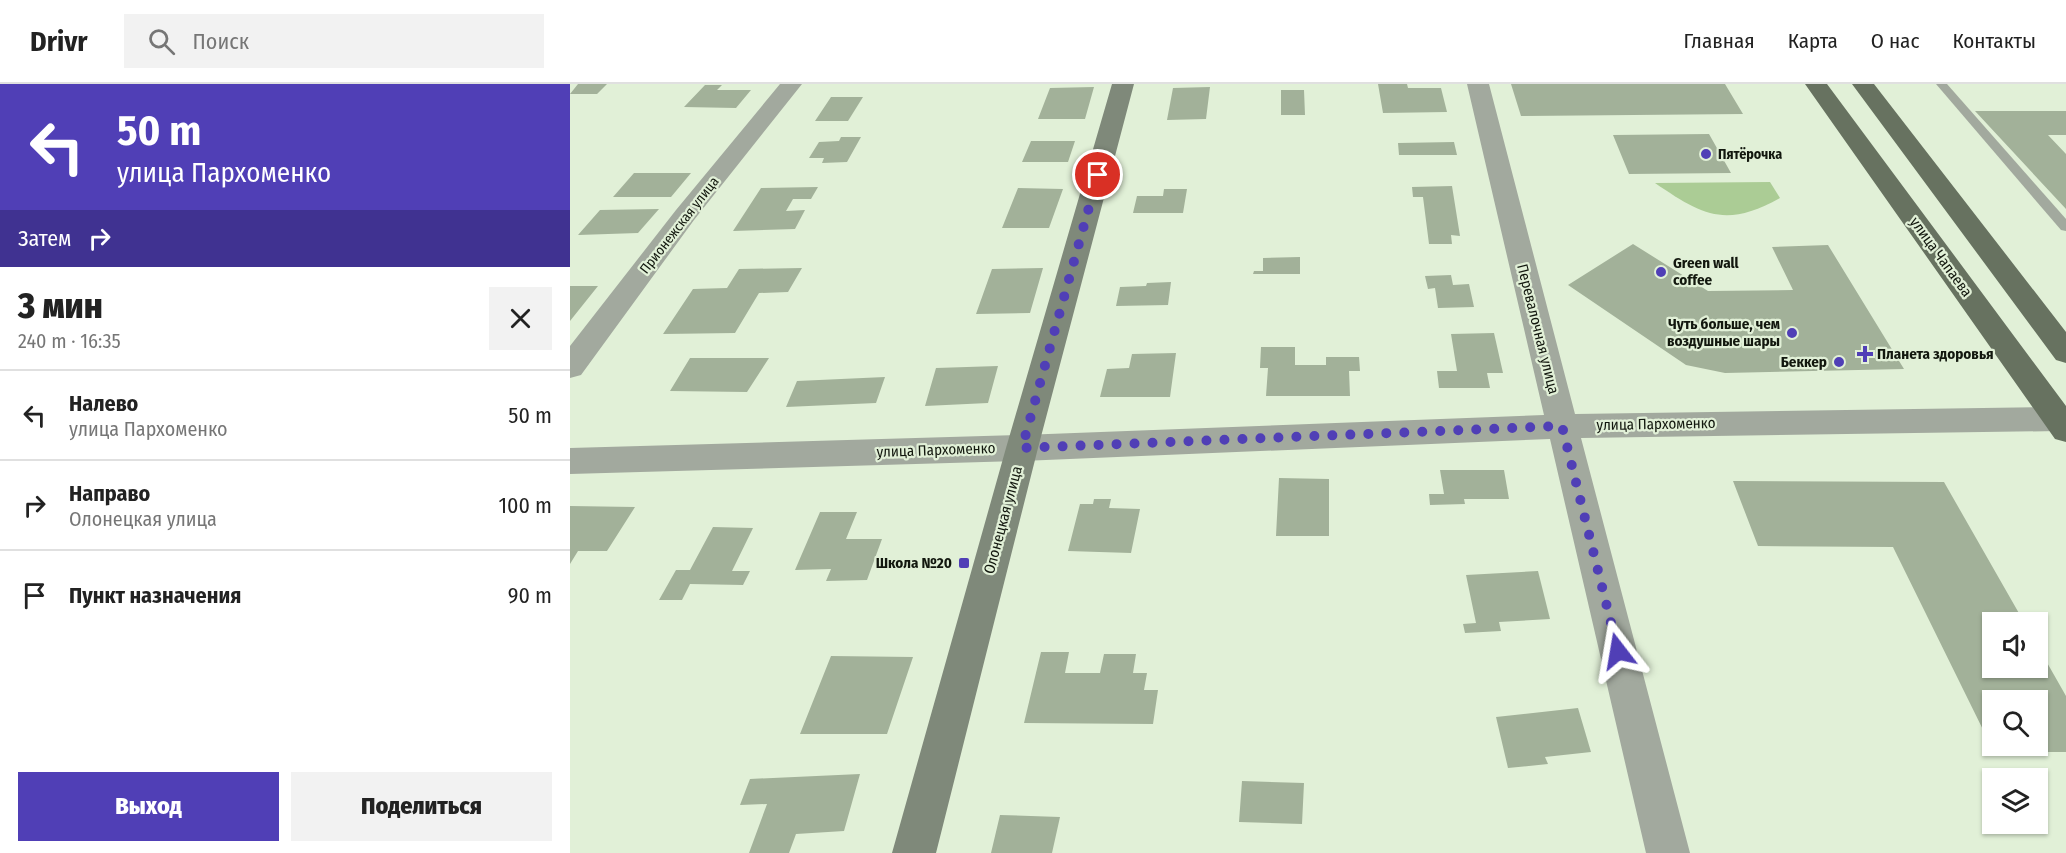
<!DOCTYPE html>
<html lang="ru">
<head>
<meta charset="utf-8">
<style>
	body { margin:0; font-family:"Fira Sans Condensed",sans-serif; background:#f2f2f2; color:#222; height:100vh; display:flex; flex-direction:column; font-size:22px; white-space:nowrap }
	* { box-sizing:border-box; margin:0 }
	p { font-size:20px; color:#767676 }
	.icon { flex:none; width:33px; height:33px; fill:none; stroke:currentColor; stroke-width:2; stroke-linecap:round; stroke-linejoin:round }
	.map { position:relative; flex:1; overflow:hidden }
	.panel { display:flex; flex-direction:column; background:#fff; width:570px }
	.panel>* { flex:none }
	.hud { background:#503fb6; color:#fff; overflow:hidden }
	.buttons { position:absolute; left:1412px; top:528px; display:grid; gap:12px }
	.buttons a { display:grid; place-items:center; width:66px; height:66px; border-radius:0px; background:#fff; box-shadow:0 2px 4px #0004; font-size:30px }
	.pin { position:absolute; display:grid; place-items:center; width:51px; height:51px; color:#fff; margin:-26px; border:3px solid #fff; border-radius:50%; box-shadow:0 2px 6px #0007 }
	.me { position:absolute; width:66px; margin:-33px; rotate:346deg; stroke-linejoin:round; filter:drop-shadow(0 0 4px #0008) }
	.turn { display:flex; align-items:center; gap:21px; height:126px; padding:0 18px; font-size:27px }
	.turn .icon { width:78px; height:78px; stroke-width:2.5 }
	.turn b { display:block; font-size:42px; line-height:51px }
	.then { display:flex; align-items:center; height:57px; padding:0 18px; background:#0003; gap:12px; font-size:22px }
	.round { display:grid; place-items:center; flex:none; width:63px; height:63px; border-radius:0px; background:#f2f2f2 }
	.head { display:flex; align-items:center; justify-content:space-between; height:102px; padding:0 18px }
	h1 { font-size:36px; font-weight:800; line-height:45px }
	.cta { display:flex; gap:12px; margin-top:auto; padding:12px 18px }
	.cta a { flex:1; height:69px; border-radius:0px; background:#503fb6; color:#fff; font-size:24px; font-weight:800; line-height:69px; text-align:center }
	.cta a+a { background:#f2f2f2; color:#222 }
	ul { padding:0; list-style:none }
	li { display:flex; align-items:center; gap:18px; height:90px; padding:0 18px; border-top:2px solid #e0e0e0 }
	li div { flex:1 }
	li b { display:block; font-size:22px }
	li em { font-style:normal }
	header { display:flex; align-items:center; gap:36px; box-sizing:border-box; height:84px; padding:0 30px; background:#fff; border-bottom:2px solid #e0e0e0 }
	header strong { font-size:28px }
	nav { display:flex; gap:33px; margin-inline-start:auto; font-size:21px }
	.search { width:420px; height:54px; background:#f2f2f2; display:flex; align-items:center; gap:15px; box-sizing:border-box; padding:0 21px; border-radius:0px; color:#767676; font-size:22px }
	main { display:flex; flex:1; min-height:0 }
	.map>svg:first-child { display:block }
</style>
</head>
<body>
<header>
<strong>Drivr</strong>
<div class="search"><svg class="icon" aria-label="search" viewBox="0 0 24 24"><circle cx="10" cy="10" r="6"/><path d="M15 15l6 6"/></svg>Поиск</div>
<nav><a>Главная</a><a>Карта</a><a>О нас</a><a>Контакты</a></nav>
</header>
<main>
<section class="panel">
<div class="hud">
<div class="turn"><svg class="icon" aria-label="left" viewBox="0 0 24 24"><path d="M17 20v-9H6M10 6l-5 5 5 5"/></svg><div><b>50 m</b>улица Пархоменко</div></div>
<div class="then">Затем<svg class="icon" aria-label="right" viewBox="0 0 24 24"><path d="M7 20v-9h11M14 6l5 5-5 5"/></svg></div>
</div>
<div class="head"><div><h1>3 мин</h1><p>240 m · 16:35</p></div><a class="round"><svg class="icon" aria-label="close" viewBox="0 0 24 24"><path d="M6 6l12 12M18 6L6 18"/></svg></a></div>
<ul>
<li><svg class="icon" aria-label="left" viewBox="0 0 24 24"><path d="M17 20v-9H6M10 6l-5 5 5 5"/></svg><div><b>Налево</b><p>улица Пархоменко</p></div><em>50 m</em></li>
<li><svg class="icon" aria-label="right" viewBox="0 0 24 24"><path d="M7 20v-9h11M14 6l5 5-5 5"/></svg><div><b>Направо</b><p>Олонецкая улица</p></div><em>100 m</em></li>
<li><svg class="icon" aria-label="arrive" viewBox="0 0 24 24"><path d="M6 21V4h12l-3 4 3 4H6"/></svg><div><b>Пункт назначения</b></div><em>90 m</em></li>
</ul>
<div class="cta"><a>Выход</a><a>Поделиться</a></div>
</section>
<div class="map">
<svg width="1496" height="769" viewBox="0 0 1496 769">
	<rect width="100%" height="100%" fill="#e1f0d7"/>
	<path fill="#abcc95" d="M 1200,98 L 1210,114 C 1156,144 1133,132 1085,99 Z"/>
	<path fill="#a2b199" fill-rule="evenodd" d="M 8,0 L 37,0 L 27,10 L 0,10 Z
		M 808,0 L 837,0 L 838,4 L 871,4 L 877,28 L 813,29 Z
		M 941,0 L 1155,0 L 1173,30 L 951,32 Z
		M 135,1 L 152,1 L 147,6 L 181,6 L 166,24 L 114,23 Z
		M 524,3 L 515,35 L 468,35 L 480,4 Z
		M 640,3 L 636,35 L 597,36 L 603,4 Z
		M 711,6 L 734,6 L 735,31 L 711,31 Z
		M 261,13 L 293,13 L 278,37 L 245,37 Z
		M 1405,27 L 1496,27 L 1496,51 L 1478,51 L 1496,70 L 1496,125 Z
		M 1139,50 L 1161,89 L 1059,90 L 1043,51 Z
		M 271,53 L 291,53 L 277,78 L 252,79 L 254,74 L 239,74 L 249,58 L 269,57 Z
		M 461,57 L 505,57 L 498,78 L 452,78 Z
		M 884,58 L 887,71 L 829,71 L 828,59 Z
		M 64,89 L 121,89 L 101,113 L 43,113 Z
		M 882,102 L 890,152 L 881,151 L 882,160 L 859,160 L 853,113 L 843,113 L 842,103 Z
		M 248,103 L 241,115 L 223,115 L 216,127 L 235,126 L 225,145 L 163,147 L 191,104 Z
		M 448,104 L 493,105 L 479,144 L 432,144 Z
		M 594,105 L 617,105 L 613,129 L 563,129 L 567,112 L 593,112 Z
		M 89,125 L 68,149 L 8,151 L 30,126 Z
		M 1063,160 L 1138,207 L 1223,206 L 1202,163 L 1258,161 L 1334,285 L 1155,289 L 1116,281 L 998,201 Z
		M 730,173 L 730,190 L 683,190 L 684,187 L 693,187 L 693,174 Z
		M 232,184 L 218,208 L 189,209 L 165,249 L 93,250 L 123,205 L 157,204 L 169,185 Z
		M 473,184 L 460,229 L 406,230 L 422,185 Z
		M 881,191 L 883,201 L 899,200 L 904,223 L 868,224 L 865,204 L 858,205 L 855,192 Z
		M 601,198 L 598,221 L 546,222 L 550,203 L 576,202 L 577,199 Z
		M 0,202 L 28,202 L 0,237 Z
		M 924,249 L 933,289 L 917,289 L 920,304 L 869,304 L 867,287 L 887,287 L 881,250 Z
		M 691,263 L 725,263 L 725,281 L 756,281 L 756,273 L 789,273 L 790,287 L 779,287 L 780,312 L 696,312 L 698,284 L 690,284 Z
		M 606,269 L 600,313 L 530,313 L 537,285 L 559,284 L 562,270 Z
		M 120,274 L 199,274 L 177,308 L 100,307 Z
		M 428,282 L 418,319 L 355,322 L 366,284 Z
		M 315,293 L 306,319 L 216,323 L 227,297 Z
		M 870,386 L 934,386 L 939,415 L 894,415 L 895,420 L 860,421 L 859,410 L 874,410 Z
		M 709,394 L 759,395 L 759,452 L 706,452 Z
		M 1163,397 L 1374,398 L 1454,538 L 1422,538 L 1422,584 L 1467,584 L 1467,561 L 1496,612 L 1496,668 L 1424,668 L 1323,463 L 1188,462 ZM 1422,616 L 1467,616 L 1467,662 L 1422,662 Z
		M 524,415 L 541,415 L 539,424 L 570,425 L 561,469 L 498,467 L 510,420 L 523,420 Z
		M 0,422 L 65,423 L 37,467 L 8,467 L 0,480 Z
		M 250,428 L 287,428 L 276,455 L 312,455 L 297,496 L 256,497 L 261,485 L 225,486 Z
		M 143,443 L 183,444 L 162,487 L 180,487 L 173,501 L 120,500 L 112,516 L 89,516 L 106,486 L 120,486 Z
		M 968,487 L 980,535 L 929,538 L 931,547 L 895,549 L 893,540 L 906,539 L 896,491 Z
		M 471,568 L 499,568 L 495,589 L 530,589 L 534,570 L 566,570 L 563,589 L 577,589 L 574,606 L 588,606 L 583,640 L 454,639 Z
		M 261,572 L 343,573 L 317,650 L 230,650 Z
		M 1008,624 L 1021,668 L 975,673 L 978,680 L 938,684 L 926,633 Z
		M 290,690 L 274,747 L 226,750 L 219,769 L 179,769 L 197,720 L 170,721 L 180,695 Z
		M 672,697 L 734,699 L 732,740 L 669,738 Z
		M 430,731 L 490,733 L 482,769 L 421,769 Z"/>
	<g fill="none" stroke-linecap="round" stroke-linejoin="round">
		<path fill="#a2a99e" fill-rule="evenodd" d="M 1366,0 L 1377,0 L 1496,135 L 1496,147 L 1491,146 Z"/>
		<path fill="#a2a99e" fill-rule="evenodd" d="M 210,0 L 232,0 L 124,136 L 11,291 L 0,294 L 0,262 L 106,126 Z
			M 897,0 L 919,0 L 1005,330 L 1488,323 L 1496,326 L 1496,344 L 1488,347 L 1011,354 L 1120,769 L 1076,769 L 980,355 L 452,377 L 0,390 L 0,364 L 452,351 L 974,331 Z"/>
		<path fill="#7f897a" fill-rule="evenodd" d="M 542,0 L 564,0 L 468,364 L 366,769 L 322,769 L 436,364 Z"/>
		<path fill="#677260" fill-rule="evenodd" d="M 1235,0 L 1257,0 L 1496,322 L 1496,358 L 1485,355 Z
			M 1282,0 L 1304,0 L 1496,248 L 1496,279 L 1486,276 Z"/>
	</g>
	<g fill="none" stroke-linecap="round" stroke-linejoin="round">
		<path stroke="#503fb6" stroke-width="10" stroke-dasharray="0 18" d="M 528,91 L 452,364 L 992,342 L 1048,567"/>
	</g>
	<g fill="#503fb6" stroke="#e1f0d7" stroke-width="2">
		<circle cx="1136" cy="70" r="6"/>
		<circle cx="1091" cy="188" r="6"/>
		<circle cx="1222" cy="249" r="6"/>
		<path d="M1292 261h6v6h6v6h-6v6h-6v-6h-6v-6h6z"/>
		<circle cx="1269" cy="278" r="6"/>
		<rect x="388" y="473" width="12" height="12" rx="3"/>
	</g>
	<g text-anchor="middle" stroke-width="4.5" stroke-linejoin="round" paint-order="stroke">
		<g font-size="14" font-weight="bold" fill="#12170e" stroke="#e1f0d7" text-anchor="start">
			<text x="1148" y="75">Пятёрочка</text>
		</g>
		<g font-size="14" fill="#12170e" stroke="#e1f0d7">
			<text transform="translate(109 141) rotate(-52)" y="5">Прионежская улица</text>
		</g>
		<g font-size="15" fill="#12170e" stroke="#e1f0d7">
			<text transform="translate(1371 173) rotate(54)" y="5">улица Чапаева</text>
			<text transform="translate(968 245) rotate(76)" y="5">Перевалочная улица</text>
			<text transform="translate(1086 340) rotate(-1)" y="5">улица Пархоменко</text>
			<text transform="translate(366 366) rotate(-2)" y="5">улица Пархоменко</text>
			<text transform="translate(433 436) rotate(-75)" y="5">Олонецкая улица</text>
		</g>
		<g font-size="15" font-weight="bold" fill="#12170e" stroke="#e1f0d7" text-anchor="end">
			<text x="1103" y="184" text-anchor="start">Green wall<tspan x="1103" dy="17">coffee</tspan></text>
			<text x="1210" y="245">Чуть больше, чем<tspan x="1210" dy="17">воздушные шары</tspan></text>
			<text x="1307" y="275" text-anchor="start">Планета здоровья</text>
			<text x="1257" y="283">Беккер</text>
			<text x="382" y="484">Школа №20</text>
		</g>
	</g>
</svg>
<div class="buttons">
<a><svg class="icon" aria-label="sound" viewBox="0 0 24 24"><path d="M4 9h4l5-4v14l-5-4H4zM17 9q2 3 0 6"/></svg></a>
<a><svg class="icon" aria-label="search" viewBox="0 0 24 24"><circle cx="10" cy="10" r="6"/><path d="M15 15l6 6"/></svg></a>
<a><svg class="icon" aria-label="layers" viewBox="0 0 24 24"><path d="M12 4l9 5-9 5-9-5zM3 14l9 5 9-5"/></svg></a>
</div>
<div class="pin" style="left:528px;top:91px;background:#d93025"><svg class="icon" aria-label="arrive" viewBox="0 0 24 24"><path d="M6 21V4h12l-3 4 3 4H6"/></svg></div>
<svg class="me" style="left:1048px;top:567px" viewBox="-20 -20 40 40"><path d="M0-17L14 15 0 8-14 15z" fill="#503fb6" stroke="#fff" stroke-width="4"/></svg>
</div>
</main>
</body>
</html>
